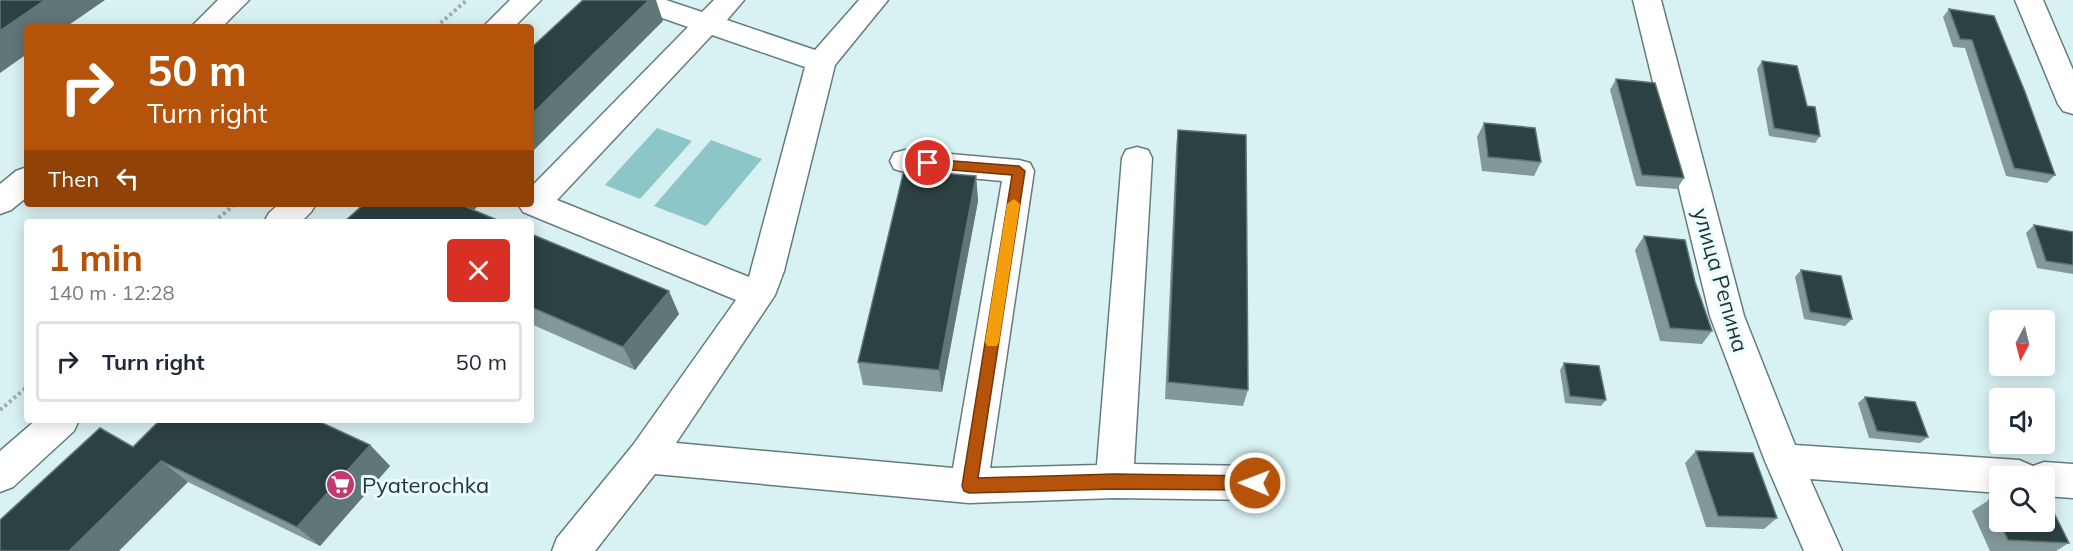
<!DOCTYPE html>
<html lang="en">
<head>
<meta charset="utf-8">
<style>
	body { margin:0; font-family:Mulish,sans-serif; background:#f6f6f7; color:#1f2937; height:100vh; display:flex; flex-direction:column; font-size:22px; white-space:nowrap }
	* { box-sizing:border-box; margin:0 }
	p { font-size:20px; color:#747a83 }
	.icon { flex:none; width:33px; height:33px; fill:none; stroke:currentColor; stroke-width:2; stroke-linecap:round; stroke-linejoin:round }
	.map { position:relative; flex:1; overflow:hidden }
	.drawer { position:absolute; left:24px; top:219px; width:510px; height:204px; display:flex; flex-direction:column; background:#fff; border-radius:6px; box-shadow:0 3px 15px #0003 }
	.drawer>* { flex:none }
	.top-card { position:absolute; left:24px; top:24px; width:510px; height:183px; border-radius:6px; box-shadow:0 3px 15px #0003; background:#b45309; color:#fff; overflow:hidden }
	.needle { width:39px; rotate:187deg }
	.tools { position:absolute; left:1989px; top:310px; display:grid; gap:12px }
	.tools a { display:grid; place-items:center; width:66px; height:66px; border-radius:6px; background:#fff; box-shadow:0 3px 15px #0003; font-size:30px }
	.pin { position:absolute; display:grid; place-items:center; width:51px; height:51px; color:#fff; margin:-26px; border:3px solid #fff; border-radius:50%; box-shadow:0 2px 6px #0007 }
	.me { position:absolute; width:66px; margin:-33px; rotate:271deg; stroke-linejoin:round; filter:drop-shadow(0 0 4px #0008) }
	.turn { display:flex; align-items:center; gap:21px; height:126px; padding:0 24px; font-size:27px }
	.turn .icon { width:78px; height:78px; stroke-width:2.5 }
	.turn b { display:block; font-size:42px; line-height:51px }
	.then { display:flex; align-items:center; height:57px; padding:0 24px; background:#0003; gap:12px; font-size:22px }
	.round { display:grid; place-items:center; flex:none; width:63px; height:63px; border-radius:6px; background:#f6f6f7 }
	.head { display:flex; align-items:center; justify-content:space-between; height:102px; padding:0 24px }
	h1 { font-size:36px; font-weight:700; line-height:45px; color:#b45309 }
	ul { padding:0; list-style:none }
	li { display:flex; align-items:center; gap:18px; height:81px; margin:0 12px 9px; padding:0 12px; border:3px solid #e0e1e3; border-radius:6px }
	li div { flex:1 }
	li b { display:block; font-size:22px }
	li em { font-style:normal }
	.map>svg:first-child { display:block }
</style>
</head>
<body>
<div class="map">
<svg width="2073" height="551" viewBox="0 0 2073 551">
	<rect width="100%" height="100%" fill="#d8f1f2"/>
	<path fill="#8dc6c9" d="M 657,128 L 692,141 L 640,199 L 605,185 Z
		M 711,140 L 762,159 L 706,226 L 654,206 Z"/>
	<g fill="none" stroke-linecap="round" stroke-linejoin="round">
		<defs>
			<path id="minor" d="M 218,0 L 249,0 L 222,27 L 191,27 Z
				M 510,0 L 541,0 L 514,27 L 483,27 Z
				M 624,0 L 666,0 L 702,12 L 714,0 L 744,0 L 727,20 L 815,50 L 859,0 L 888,0 L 835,65 L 784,271 L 775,295 L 676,443 L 953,468 L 1002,181 L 905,172 L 894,169 L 890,161 L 894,153 L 905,150 L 1019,160 L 1030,163 L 1034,171 L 990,468 L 1097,465 L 1122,158 L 1126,150 L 1137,147 L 1148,150 L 1152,158 L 1134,464 L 1255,466 L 1268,471 L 1274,483 L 1268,495 L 1255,500 L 1114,498 L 969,503 L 655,474 L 595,551 L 552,551 L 557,538 L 633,445 L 736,300 L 523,212 L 518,204 L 531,204 L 531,187 L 688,27 L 628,6 ZM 712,35 L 805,67 L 749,277 L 557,200 Z
				M 1633,0 L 1661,0 L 1744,316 L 1795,445 L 2019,460 L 2033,466 L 2044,462 L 2073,464 L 2073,498 L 2044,496 L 2044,477 L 2000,477 L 2000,493 L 1810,479 L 1842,551 L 1804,551 L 1765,461 L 1710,316 Z
				M 2015,0 L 2043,0 L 2073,70 L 2073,114 L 2063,111 L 2058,104 Z
				M 27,167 L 27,197 L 11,210 L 0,214 L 0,184 L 16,171 Z
				M 279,204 L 316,204 L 311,212 L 301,222 L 264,222 L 269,213 Z
				M 36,420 L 79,420 L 74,431 L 13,487 L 0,492 L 0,451 Z"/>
		</defs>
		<use href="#minor" stroke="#657c7d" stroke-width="3"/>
		<path stroke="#9bafb0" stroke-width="4" stroke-dasharray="3 3" stroke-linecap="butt" d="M 436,27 L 467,0
			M 214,222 L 235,204
			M 0,410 L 27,387"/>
		<use href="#minor" fill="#fff" fill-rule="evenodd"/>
	</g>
	<path fill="#82999a" d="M 1949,9 L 1994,16 L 2055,175 L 2047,183 L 2006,176 L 1965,48 L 1953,47 L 1943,17 Z
		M 1762,61 L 1807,106 L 1820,136 L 1815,143 L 1769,136 L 1757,69 Z
		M 1616,79 L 1684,178 L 1677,189 L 1636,186 L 1610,90 Z
		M 1484,123 L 1541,162 L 1534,176 L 1482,171 L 1477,137 Z
		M 1178,130 L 1248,390 L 1243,406 L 1165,399 L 1176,149 Z
		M 976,176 L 978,201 L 942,392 L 863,385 L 858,362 Z
		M 2034,225 L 2073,232 L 2073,274 L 2037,268 L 2026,233 Z
		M 531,234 L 679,314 L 635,370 L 531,324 Z
		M 1644,236 L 1712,331 L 1702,344 L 1660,341 L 1635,250 Z
		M 1801,270 L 1852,319 L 1845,326 L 1804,319 L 1795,277 Z
		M 1564,363 L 1606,400 L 1601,406 L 1565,403 L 1560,370 Z
		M 1865,397 L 1928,437 L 1920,443 L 1869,438 L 1858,403 Z
		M 370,445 L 390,466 L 320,546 L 188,482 L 133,447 Z
		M 1696,451 L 1777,518 L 1764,529 L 1706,527 L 1685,463 Z
		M 1989,500 L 2069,543 L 2056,551 L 1990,551 L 1972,511 Z"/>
	<path fill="#607677" d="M 45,0 L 105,0 L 66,27 L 27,27 L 27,54 L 0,73 L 0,31 Z
		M 649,0 L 656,0 L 663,21 L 531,153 L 531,115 Z
		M 976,176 L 978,201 L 942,392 L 939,370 Z
		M 449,204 L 480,204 L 462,222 Z
		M 669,291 L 679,314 L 635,370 L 623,347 Z
		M 370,445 L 390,466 L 320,546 L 297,527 Z
		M 161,461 L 188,482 L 119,551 L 69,551 Z"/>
	<path fill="#2c4142" stroke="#607677" stroke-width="1.5" d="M 0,0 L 45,0 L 0,31 Z
		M 583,0 L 649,0 L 531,115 L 531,48 Z
		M 1949,9 L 1994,16 L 2025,92 L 2055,175 L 2014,168 L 1972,40 L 1960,39 Z
		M 1762,61 L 1797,66 L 1807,106 L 1815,107 L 1820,136 L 1774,128 Z
		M 1616,79 L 1655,83 L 1684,178 L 1642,175 Z
		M 1484,123 L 1535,128 L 1541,162 L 1488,157 Z
		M 1178,130 L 1246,135 L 1248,390 L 1168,382 Z
		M 904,170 L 976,176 L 939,370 L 858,362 Z
		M 364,204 L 459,204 L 502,222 L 344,222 Z
		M 2034,225 L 2073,232 L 2073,265 L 2046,261 Z
		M 531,234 L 669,291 L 623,347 L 531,307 Z
		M 1644,236 L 1685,240 L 1695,282 L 1712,331 L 1670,328 Z
		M 1801,270 L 1841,276 L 1852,319 L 1810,312 Z
		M 1564,363 L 1599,366 L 1606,400 L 1570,396 Z
		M 1865,397 L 1915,402 L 1928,437 L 1877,431 Z
		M 160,420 L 316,420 L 370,445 L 297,527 L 161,461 L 69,551 L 0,551 L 0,520 L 100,428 L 133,447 Z
		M 1696,451 L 1753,453 L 1777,518 L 1718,516 Z
		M 1989,500 L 2000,501 L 2000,522 L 2044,522 L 2044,503 L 2049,503 L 2069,543 L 2008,540 Z"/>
	<path fill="#b45309" stroke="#753606" stroke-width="1.5" d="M 928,159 L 1019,166 L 1025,171 L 978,478 L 1114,474 L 1255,476 L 1260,478 L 1262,483 L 1260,488 L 1255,490 L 1114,489 L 969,493 L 964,491 L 962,486 L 1012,175 L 928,168 L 922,163 Z"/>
	<path fill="#f59e0b" d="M 1014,199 L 1020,204 L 999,342 L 997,346 L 987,346 L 985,342 L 1007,204 Z"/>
	<defs>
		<symbol id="supermarket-disc" viewBox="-11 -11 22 22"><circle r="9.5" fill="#c4386c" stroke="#e9fdfe"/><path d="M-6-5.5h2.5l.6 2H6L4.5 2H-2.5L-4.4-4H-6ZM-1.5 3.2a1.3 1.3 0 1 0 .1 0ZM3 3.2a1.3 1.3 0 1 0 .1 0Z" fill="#fff"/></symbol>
	</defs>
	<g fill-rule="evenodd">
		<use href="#supermarket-disc" x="324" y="468" width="33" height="33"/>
	</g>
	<g text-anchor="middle" stroke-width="6" stroke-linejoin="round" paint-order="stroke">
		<g font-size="22" fill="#293333" stroke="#e9fdfe">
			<text transform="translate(1721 280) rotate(74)" y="8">улица Репина</text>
		</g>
		<g font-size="22" fill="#293333" stroke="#e9fdfe" text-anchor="start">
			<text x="362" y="493">Pyaterochka</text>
		</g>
	</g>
</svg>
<div class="tools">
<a><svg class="needle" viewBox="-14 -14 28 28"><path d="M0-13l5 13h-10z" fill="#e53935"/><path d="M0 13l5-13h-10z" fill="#747a83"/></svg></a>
<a><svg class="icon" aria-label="sound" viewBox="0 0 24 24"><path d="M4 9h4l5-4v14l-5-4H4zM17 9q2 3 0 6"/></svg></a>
<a><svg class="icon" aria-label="search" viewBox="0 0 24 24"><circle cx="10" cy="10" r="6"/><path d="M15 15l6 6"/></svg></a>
</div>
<div class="pin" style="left:928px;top:163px;background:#d93025"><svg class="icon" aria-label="arrive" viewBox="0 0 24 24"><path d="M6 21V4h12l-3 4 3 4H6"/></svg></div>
<svg class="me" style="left:1255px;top:483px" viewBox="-20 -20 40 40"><circle r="17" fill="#b45309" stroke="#fff" stroke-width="3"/><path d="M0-11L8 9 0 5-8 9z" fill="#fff"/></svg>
<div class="top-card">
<div class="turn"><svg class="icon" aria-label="right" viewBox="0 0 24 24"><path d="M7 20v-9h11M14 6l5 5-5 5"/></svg><div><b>50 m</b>Turn right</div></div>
<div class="then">Then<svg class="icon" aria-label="left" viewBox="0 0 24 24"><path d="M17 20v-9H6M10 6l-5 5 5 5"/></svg></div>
</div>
<section class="drawer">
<div class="head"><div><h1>1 min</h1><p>140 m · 12:28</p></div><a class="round" style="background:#d93025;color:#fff"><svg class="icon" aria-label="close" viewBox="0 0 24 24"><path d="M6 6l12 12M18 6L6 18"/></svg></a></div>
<ul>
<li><svg class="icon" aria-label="right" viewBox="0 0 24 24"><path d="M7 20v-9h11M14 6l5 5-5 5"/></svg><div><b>Turn right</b></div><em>50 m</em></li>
</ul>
</section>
</div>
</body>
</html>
